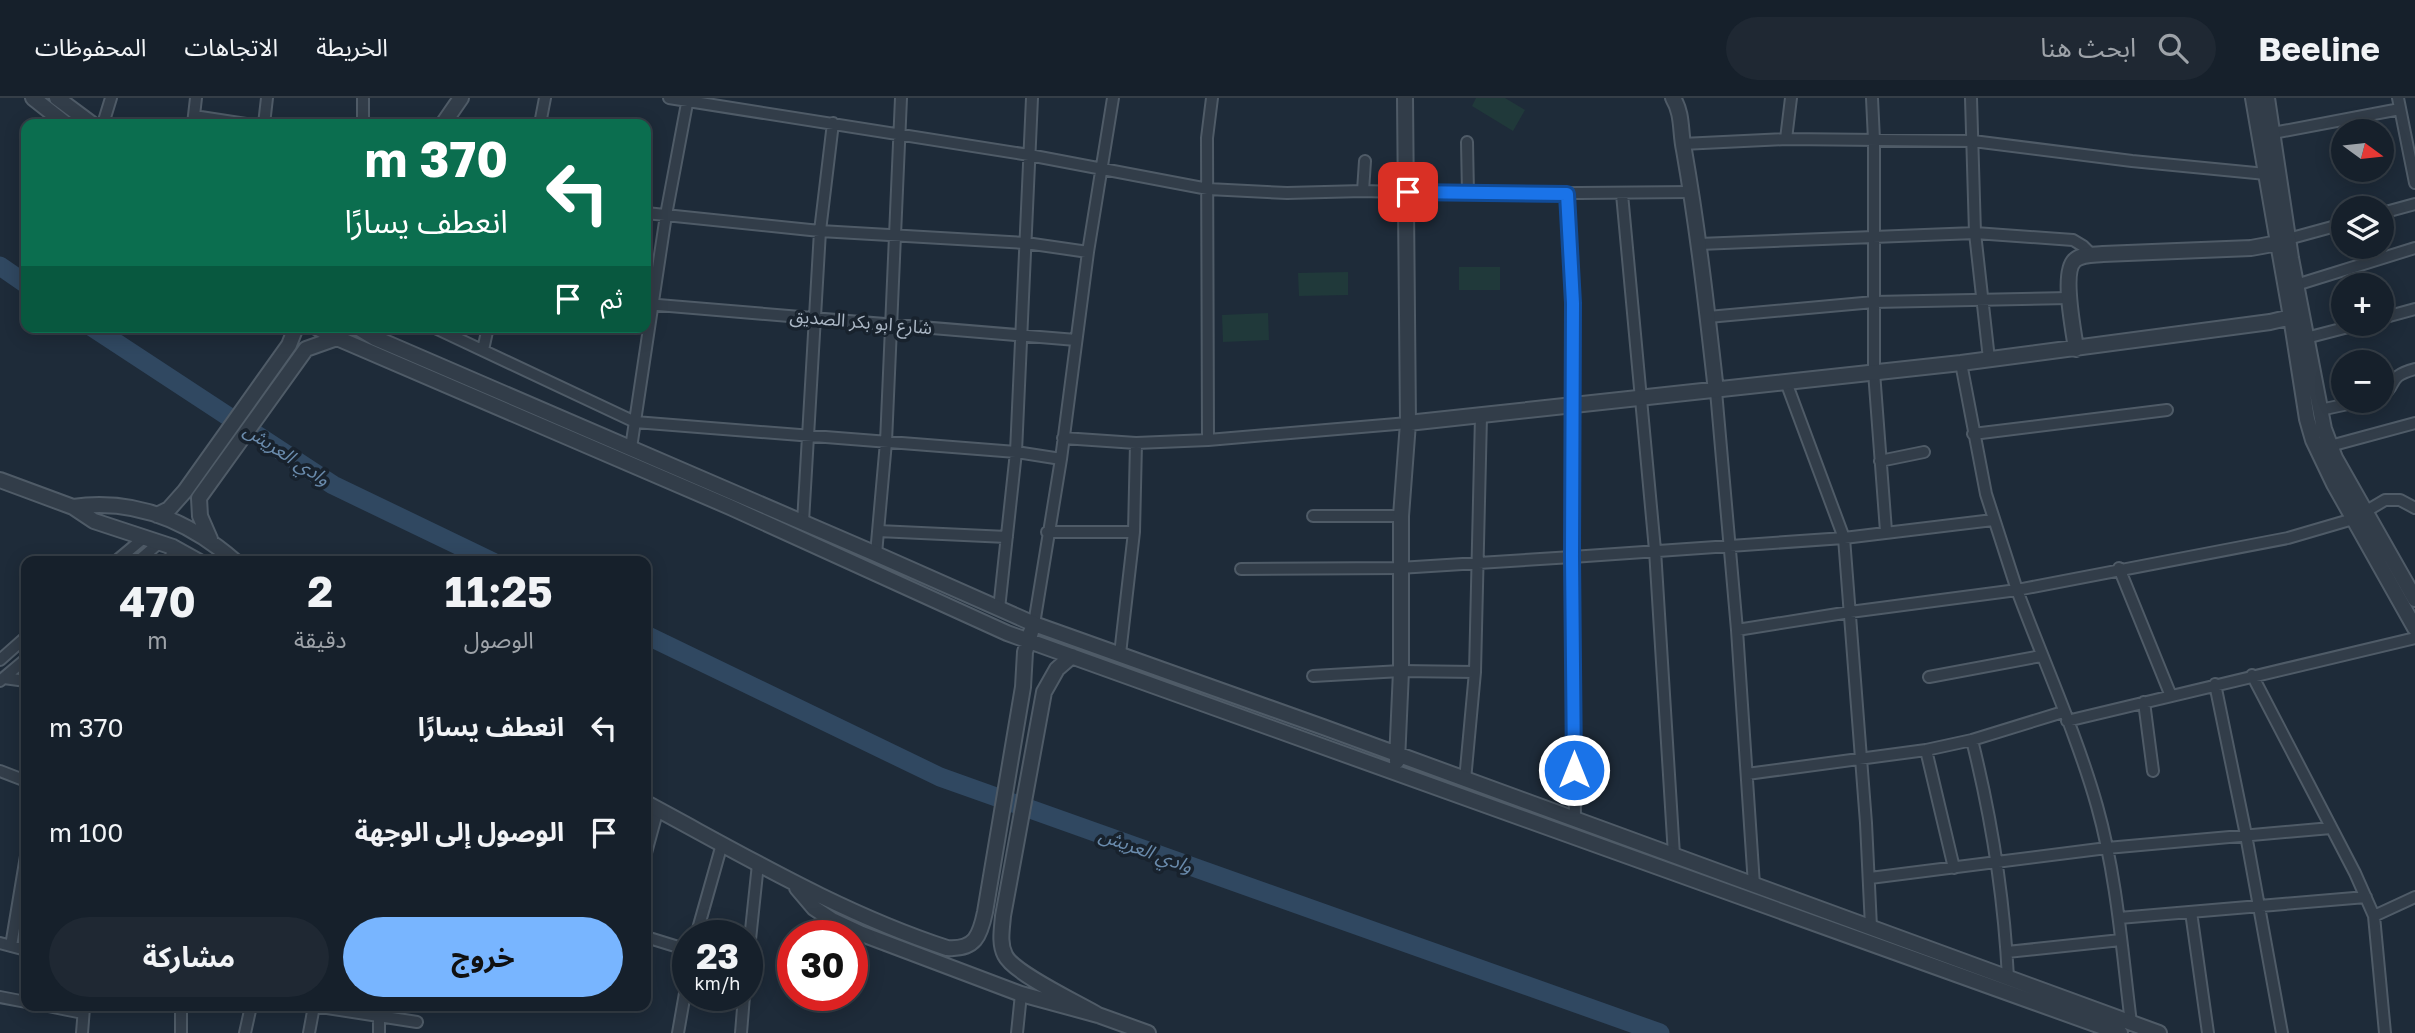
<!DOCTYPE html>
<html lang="ar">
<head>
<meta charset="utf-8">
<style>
	body { margin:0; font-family:"Golos Text","Noto Sans Arabic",sans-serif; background:#1f2833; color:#f1f3f6; direction:rtl; height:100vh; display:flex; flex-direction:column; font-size:26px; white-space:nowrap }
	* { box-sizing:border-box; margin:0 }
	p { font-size:23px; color:#9ea3a9 }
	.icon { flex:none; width:38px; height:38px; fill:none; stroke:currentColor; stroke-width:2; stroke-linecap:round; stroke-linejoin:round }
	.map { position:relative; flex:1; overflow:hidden; direction:ltr }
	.sheet { position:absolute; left:21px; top:458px; width:630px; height:455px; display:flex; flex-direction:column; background:#16202b; border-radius:14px; box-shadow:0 4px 18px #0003,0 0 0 2px #353e47; direction:rtl }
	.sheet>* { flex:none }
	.guide { position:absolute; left:21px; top:21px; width:630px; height:214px; border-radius:14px; box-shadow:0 4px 18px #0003,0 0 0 2px #353e47; direction:rtl; background:#0b6e4f; color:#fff; overflow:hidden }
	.needle { width:46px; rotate:105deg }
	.buttons { position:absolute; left:2331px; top:21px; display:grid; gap:14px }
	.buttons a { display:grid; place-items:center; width:63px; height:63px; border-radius:50%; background:#16202b; box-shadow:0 4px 18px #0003,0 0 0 2px #353e47; font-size:35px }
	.speed { position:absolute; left:672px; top:822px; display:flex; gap:14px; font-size:35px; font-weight:700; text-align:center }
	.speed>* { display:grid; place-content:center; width:91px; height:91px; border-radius:50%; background:#16202b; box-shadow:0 4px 18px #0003,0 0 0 2px #353e47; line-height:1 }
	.speed small { font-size:18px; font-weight:400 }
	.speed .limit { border:10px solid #d22; background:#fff; color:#111 }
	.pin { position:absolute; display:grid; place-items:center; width:60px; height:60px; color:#fff; margin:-30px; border-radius:14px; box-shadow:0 4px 10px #0006 }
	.me { position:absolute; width:77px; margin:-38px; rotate:0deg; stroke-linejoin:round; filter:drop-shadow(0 0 5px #0008) }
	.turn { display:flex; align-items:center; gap:24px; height:147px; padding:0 28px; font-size:32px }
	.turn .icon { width:91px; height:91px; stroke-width:2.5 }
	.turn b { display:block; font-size:49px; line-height:60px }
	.then { display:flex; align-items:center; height:66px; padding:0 28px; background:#0003; gap:14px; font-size:26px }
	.eta { display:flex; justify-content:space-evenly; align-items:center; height:119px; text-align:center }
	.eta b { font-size:42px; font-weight:700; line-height:49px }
	.button { display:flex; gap:14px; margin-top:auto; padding:14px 28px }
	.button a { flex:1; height:80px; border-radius:42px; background:#78b5ff; color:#111; font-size:28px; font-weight:700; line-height:80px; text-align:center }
	.button a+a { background:#1f2833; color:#f1f3f6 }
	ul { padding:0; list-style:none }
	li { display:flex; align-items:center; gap:21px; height:105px; padding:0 28px }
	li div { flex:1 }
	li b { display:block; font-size:26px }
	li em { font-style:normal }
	header { display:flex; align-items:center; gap:42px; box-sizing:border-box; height:98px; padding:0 35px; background:#16202b; border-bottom:2px solid #353e47 }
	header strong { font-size:33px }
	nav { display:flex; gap:38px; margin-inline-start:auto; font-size:24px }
	.search { width:490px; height:63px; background:#1f2833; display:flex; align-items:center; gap:18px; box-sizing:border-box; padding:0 24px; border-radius:38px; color:#9ea3a9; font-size:26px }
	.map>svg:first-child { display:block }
</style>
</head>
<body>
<header>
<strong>Beeline</strong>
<div class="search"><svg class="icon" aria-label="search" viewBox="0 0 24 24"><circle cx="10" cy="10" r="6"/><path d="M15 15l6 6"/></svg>ابحث هنا</div>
<nav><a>الخريطة</a><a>الاتجاهات</a><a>المحفوظات</a></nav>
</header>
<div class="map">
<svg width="2415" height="935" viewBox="0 0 2415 935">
	<rect width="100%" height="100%" fill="#1e2b39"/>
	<path fill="#20393a" d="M 1476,0 L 1505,0 L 1525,12 L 1513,33 L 1472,8 Z
		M 1459,169 L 1500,169 L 1500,192 L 1459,192 Z
		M 1348,174 L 1348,197 L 1299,198 L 1298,175 Z
		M 1268,215 L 1269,242 L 1223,244 L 1222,217 Z"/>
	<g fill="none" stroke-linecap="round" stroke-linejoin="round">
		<path stroke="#304861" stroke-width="19" d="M 0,168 L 26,186
			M 92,229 L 333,387 L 493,464
			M 646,537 L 940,679 L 1660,935"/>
		<defs>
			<path id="minor" d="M 669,0 L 1029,57 L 1208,91 L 1287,95 L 1363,93 L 1468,96 L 1691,94
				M 1872,0 L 1874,42 L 1874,274 L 1886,433
				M 1971,0 L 1975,135 L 1989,261
				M 2398,0 L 2415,85
				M 194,18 L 246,26
				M 103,26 L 111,0
				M 193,26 L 196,0
				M 264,26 L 267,0
				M 363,26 L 363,0
				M 540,26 L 545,0
				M 2273,35 L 2400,11
				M 1786,41 L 1791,0
				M 1467,44 L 1468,96
				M 1682,46 L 1786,41 L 1973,43 L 2132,63 L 2266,76
				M 1363,93 L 1365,63
				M 1567,96 L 1573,205 L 1572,459 L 1575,722
				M 1622,96 L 1655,452 L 1674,757
				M 646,115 L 820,133 L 1026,145 L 1088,154
				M 2382,115 L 2415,106
				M 2288,141 L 2343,126
				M 1699,146 L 1975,135 L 2073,142 L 2083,148 L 2092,157
				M 2296,187 L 2415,150
				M 646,206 L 1076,242
				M 1708,219 L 1874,204 L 2069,200
				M 2382,220 L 2415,211
				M 433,229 L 635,324 L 1016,354 L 1061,361
				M 2302,241 L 2360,226
				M 483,252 L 488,229
				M 1961,265 L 1986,396 L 2017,492 L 2288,440 L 2353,421 L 2385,402 L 2400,402 L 2415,410
				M 1786,284 L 1844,440 L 1866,725 L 1871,829
				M 1716,293 L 1737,532 L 1754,787
				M 2382,298 C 2399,285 2386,279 2415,271
				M 2320,312 L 2362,303
				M 1973,336 L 2167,312
				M 1063,340 L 1136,345 L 1208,342 L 1408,325
				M 1208,342 L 1207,40 L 1212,0
				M 2330,348 L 2415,325
				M 631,350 L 666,117 L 688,0
				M 1880,363 L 1924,354
				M 1313,418 L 1401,418
				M 803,424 L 820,133 L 833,25
				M 878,433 L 1007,439
				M 1047,434 L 1134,434
				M 876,456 L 886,344 L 901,0
				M 115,464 L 145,439
				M 137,464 L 160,444
				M 170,464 L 173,449
				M 2119,470 L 2171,598
				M 1241,471 L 1399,470 L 1572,459 L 1844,440 L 1993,422
				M 999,511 L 1016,354 L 1032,0
				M 1034,526 L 1061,361 L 1088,154 L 1113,0
				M 1737,532 L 1850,514 L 2017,492 C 2043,562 2077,637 2097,708 C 2117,779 2122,853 2131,925
				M 1120,556 L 1134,434 L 1136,345
				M 0,562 L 26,539
				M 2252,577 L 2355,775 L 2374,818 L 2385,935
				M 1313,578 L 1401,573 L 1475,574
				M 1929,579 L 2041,558
				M 4,580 L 26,583
				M 0,583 L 26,561
				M 2215,586 L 2246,737 L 2282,935
				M 2144,604 L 2153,673
				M 2067,623 L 2415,540
				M 1972,642 C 1992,722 2004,797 2008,880
				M 1926,652 L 1954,770
				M 0,673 L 26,683
				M 1747,676 L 1926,652 L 1972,642 L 2063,614
				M 1465,682 L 1475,574 L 1481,318
				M 646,755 L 658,711
				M 1870,780 L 2107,750 L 2331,730
				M 2191,814 L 2208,935
				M 2374,818 L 2415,799
				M 2119,820 L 2366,799
				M 696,838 L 722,746
				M 646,839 L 688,852
				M 0,845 L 26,852
				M 11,848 L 26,758
				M 2007,854 L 2121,842
				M 747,870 L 758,766
				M 0,899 L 26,904
				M 48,908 L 83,915
				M 181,908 L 181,935
				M 314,908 L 417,924
				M 82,935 L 84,910
				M 245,935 L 251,908
				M 309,935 L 314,908
				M 379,935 L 379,908
				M 678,935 L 688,878
				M 741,935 L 744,898
				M 1017,935 L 1021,896"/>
			<path id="tertiary" d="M 33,0 L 66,26
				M 57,0 L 92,26
				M 1673,0 C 1683,16 1680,34 1684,52 C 1698,132 1707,212 1716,293
				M 2267,0 L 2291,160 L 2324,331 L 2335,360 L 2415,501
				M 443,26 L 461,0
				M 2278,145 L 2291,219
				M 316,229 L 337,240 L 730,409 L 1007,535 L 2120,935
				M 357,229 L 375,240 L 876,456 L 1034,526 L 1323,629 L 2159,935
				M 2076,251 C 2074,234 2061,174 2075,162 C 2082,156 2094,157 2103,156 L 2251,150 L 2278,145 L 2253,0
				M 1408,325 L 1961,265 L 2270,224 L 2291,219 L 2307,321 L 2313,342 L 2334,386 L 2415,530
				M 0,382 L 73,409 L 94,423 L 173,449 L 200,464
				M 73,409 C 136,400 189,423 236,464
				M 157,417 L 169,411 L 185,393 L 289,247 L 296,229
				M 210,441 L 200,418 L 199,400 L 306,251 L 337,240
				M 1072,558 L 1057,571 L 1044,594 L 1003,818 C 1002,831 999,845 1005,857 C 1013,875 1078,905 1098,917
				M 1397,663 L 1401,573 L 1401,418 L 1408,325 L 1405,0
				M 646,705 C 745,758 840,815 947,850 C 975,852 980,838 985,814 L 1023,589 L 1025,554 L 1031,534
				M 797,790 L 814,810 L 832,822 L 862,836 L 1021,896 L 1098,917 L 1148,935"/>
		</defs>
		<use href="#minor" stroke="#4f5b67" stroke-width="14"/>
		<use href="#tertiary" stroke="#4f5b67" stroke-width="18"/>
		<use href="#minor" stroke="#323d49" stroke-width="10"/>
		<use href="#tertiary" stroke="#323d49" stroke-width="14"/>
	</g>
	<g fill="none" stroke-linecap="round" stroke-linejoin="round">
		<defs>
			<path id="route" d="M 1408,94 L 1567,96 L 1573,205 L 1572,459 L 1574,672"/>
		</defs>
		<use href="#route" stroke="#114b97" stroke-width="18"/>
		<use href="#route" stroke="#1a73e8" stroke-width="12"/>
	</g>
	<g text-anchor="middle" stroke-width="7" stroke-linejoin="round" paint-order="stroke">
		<g font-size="18" fill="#acb8c6" stroke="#18222d">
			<text transform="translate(861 224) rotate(5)" y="6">شارع ابو بكر الصديق</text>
		</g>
		<g font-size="19" font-style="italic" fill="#6a8bac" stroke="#18222d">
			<text transform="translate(287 356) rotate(33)" y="7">وادي العريش</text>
			<text transform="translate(1146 752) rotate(20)" y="7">وادي العريش</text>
		</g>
	</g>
</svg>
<div class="buttons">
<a><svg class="needle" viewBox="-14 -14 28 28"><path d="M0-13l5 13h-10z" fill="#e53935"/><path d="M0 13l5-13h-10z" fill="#9ea3a9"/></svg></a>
<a><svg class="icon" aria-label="layers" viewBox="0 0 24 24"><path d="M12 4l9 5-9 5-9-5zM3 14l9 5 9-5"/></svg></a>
<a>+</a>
<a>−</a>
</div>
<div class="speed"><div>23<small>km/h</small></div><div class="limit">30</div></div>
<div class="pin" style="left:1408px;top:94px;background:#d93025"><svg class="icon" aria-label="arrive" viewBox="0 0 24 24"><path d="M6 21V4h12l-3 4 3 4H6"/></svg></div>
<svg class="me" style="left:1574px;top:672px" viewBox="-20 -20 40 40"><circle r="17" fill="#1a73e8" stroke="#fff" stroke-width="3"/><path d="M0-11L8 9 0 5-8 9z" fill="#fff"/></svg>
<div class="guide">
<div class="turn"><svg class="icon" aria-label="left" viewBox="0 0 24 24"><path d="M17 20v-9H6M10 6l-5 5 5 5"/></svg><div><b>370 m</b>انعطف يسارًا</div></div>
<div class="then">ثم<svg class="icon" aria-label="arrive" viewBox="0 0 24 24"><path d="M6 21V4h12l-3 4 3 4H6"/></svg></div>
</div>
<section class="sheet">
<div class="eta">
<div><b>11:25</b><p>الوصول</p></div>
<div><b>2</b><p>دقيقة</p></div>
<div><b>470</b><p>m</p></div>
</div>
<ul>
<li><svg class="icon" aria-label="left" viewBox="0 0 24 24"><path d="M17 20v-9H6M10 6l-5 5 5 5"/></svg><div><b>انعطف يسارًا</b></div><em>370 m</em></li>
<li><svg class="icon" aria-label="arrive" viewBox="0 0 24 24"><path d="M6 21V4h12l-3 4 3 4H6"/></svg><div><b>الوصول إلى الوجهة</b></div><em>100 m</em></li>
</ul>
<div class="button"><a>خروج</a><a>مشاركة</a></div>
</section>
</div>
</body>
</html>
